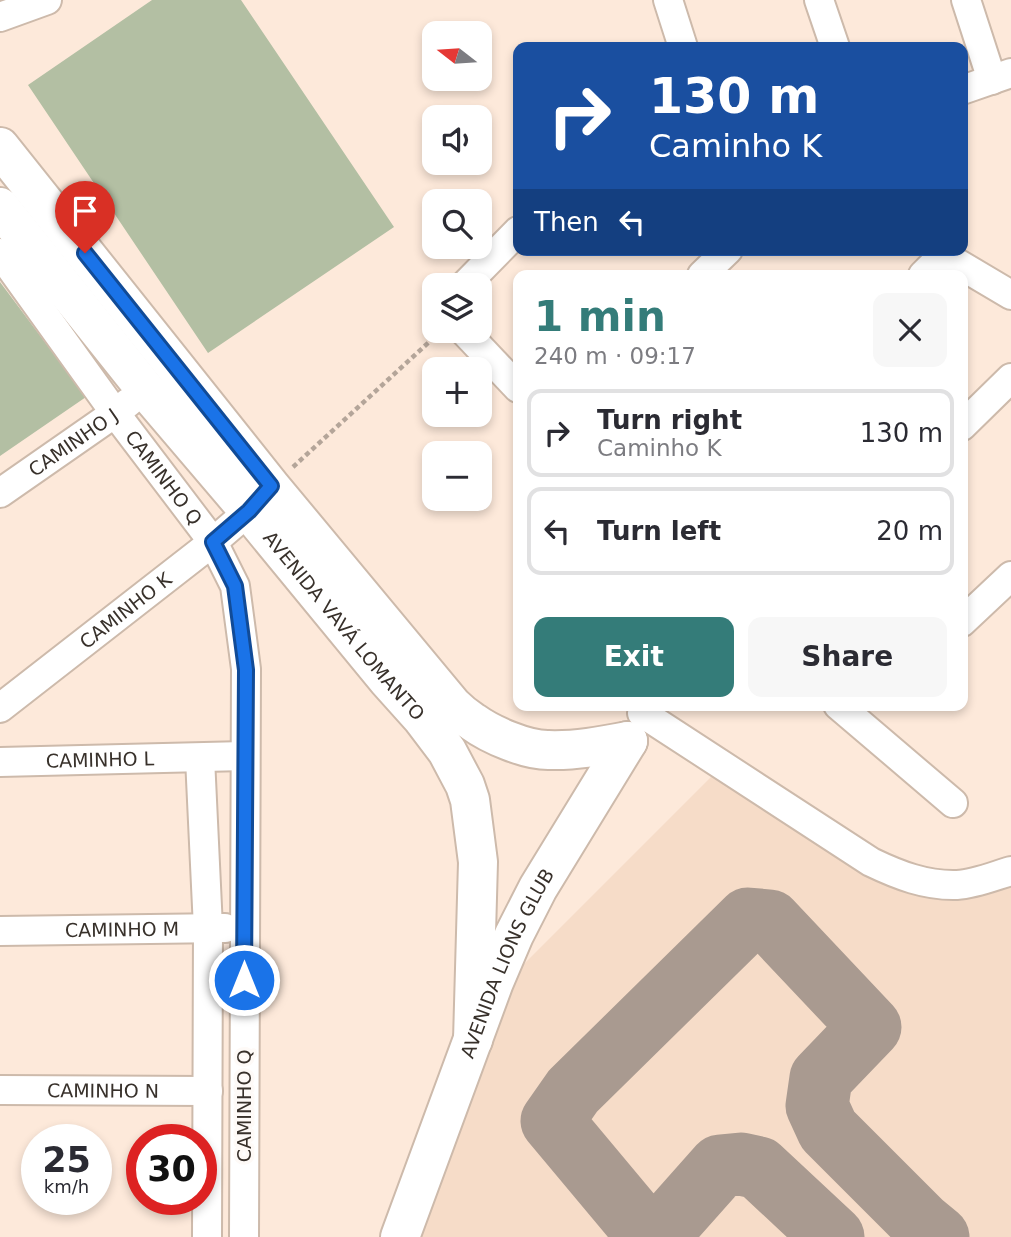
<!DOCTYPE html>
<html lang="en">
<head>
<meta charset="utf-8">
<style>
	body { margin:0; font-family:"DejaVu Sans",sans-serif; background:#f7f7f7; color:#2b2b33; height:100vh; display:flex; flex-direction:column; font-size:26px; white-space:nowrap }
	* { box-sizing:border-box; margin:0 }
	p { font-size:23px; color:#7c7c81 }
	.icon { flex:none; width:38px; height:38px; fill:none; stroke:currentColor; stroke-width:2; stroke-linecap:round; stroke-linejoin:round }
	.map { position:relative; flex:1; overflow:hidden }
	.panel { position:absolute; left:513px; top:270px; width:455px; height:441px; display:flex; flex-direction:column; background:#fff; border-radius:14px; box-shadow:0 4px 10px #0003 }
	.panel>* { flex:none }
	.banner { position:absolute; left:513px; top:42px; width:455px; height:214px; border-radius:14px; box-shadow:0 4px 10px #0003; background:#1a4fa0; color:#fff; overflow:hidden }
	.needle { width:46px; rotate:287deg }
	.controls { position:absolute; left:422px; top:21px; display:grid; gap:14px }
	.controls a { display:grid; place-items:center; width:70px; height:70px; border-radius:14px; background:#fff; box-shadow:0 4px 10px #0003; font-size:35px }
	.speed { position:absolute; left:21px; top:1124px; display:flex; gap:14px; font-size:35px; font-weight:700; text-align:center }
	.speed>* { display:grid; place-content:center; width:91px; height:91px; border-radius:50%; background:#fff; box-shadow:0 4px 10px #0003; line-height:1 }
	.speed small { font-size:18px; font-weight:400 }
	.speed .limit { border:10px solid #d22; background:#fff; color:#111 }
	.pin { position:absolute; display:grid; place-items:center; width:60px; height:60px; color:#fff; margin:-72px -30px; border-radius:50% 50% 50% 0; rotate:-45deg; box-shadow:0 0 7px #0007 }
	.pin .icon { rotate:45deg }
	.me { position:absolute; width:77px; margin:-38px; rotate:0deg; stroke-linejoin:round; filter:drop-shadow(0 0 5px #0008) }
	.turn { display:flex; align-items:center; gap:24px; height:147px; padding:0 21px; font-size:32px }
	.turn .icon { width:91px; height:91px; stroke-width:2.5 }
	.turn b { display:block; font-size:49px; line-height:60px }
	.then { display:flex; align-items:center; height:66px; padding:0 21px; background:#0003; gap:14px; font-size:26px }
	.round { display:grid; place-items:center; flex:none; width:74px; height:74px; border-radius:14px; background:#f7f7f7 }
	.headline { display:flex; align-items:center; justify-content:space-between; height:119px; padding:0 21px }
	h1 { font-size:42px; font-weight:700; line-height:52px; color:#347c79 }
	.button { display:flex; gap:14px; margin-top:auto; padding:14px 21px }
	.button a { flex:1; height:80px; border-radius:14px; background:#347c79; color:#fff; font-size:28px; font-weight:700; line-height:80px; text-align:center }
	.button a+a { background:#f7f7f7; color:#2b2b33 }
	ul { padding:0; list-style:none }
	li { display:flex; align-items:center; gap:21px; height:88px; margin:0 14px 10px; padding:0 7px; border:4px solid #e1e1e2; border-radius:14px }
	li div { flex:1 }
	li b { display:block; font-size:26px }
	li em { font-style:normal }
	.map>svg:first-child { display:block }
</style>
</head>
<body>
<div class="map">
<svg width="1011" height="1237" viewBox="0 0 1011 1237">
	<rect width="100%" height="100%" fill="#fde9da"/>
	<path fill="#f6dcc8" d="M 720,768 L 892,880 L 1011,880 L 1011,1237 L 419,1237 L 517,971 Z"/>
	<path fill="#b3bfa3" d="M 152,0 L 241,0 L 394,227 L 208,353 L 28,85 Z
		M 0,282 L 86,397 L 0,456 Z"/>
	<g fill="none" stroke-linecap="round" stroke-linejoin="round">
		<path stroke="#a99a90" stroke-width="63" d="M 649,1237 L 552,1121 L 573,1091 L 748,919 L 770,921 L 870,1027 L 821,1078 L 817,1106 L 828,1130 L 921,1223 L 938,1237
			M 657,1237 L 720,1166 L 741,1164 L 759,1168 L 833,1237"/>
		<defs>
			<g id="street">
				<path d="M 668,0 L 683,47"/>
				<path d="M 819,0 L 835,47"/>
				<path d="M 966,0 L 992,80"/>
				<path d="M 0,17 L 47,0"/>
				<path d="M 962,90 L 1011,73"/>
				<path d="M 935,250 L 1011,295"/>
				<path id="s1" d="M 0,253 L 115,413 L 213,542 L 235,586 L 246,669 L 244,1237"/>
				<path d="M 702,275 L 728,250"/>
				<path d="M 923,275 L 943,255"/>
				<path d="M 465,285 L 518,231"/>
				<path d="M 464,331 L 518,388"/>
				<path d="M 962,426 L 1011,378"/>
				<path id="s2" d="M 0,493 L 115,413 L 129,402"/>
				<path d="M 962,622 L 1011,576"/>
				<path d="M 838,705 L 953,803"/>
				<path id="s3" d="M 0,708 L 213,542 L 249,511 L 262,496"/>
				<path d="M 642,713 L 871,862 C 898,875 926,886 957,885 C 975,884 994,876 1011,871"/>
				<path d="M 200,758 L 208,928 L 207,1237"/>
				<path id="s4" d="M 0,762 L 245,756"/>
				<path id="s5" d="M 0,931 L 225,928"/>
				<path id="s6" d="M 0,1090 L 208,1091"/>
			</g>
			<g id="secondary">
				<path d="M 0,147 L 271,487 L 452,705 C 458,711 465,717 473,722 C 491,735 526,750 548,750 C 575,751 602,746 628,741"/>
				<path id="s7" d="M 0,207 L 145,389 L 249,511 L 387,679 L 422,718 L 447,751 L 465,785 L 470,800 L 478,862 L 473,1040"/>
				<path id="s8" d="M 400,1237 L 494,982 L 514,935 L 538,888 L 628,741"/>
			</g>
		</defs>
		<use href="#street" stroke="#cdbaab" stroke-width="32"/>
		<use href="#secondary" stroke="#cdbaab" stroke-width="42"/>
		<path stroke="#b4a599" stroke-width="4.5" stroke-dasharray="5 3.5" stroke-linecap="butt" d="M 293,467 L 441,331"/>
		<use href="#street" stroke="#fff" stroke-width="28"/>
		<use href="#secondary" stroke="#fff" stroke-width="38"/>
	</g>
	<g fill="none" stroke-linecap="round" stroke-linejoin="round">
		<defs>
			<path id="route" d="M 85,253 L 271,486 L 249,511 L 213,542 L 235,586 L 246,670 L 244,980"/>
		</defs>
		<use href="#route" stroke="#114b97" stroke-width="18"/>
		<use href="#route" stroke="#1a73e8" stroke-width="12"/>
	</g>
	<g text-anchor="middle" stroke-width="7" stroke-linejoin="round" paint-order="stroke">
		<g font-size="19" fill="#38312b" stroke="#fefaf7">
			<text dy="7" stroke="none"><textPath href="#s2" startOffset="89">CAMINHO J</textPath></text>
			<text dy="7" stroke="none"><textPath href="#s1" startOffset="278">CAMINHO Q</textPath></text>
			<text dy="7" stroke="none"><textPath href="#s3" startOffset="159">CAMINHO K</textPath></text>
			<text dy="7" stroke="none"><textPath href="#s7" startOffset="542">AVENIDA VAVÁ LOMANTO</textPath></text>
			<text dy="7" stroke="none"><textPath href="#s4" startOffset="100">CAMINHO L</textPath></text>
			<text dy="7" stroke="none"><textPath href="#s5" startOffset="122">CAMINHO M</textPath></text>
			<text dy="7" stroke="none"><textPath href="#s8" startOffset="294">AVENIDA LIONS GLUB</textPath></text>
			<text dy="7" stroke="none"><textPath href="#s6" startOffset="103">CAMINHO N</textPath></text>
			<text transform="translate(244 1106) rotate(-90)" y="7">CAMINHO Q</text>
		</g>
	</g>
</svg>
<div class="controls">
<a><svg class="needle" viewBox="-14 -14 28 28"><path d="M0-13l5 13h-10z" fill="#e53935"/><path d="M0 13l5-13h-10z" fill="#7c7c81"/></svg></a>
<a><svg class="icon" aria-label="sound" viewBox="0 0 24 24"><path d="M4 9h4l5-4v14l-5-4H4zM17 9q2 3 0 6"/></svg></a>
<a><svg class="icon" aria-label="search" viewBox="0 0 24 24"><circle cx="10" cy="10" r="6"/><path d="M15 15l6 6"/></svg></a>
<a><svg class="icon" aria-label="layers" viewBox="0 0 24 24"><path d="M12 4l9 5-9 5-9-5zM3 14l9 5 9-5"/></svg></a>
<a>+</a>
<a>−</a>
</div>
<div class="speed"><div>25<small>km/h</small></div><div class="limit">30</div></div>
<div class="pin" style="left:85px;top:253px;background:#d93025"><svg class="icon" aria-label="arrive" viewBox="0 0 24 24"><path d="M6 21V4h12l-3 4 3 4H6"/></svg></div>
<svg class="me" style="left:244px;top:980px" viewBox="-20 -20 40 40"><circle r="17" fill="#1a73e8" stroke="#fff" stroke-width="3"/><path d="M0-11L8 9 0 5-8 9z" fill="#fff"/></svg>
<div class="banner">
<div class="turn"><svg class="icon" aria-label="right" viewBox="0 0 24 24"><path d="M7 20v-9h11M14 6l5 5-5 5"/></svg><div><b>130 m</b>Caminho K</div></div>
<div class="then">Then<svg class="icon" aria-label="left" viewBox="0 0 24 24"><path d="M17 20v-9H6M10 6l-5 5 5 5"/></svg></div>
</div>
<section class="panel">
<div class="headline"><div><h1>1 min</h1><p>240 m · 09:17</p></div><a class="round"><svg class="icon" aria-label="close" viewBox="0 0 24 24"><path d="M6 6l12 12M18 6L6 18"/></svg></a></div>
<ul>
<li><svg class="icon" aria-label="right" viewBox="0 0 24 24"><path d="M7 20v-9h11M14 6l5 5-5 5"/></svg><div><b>Turn right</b><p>Caminho K</p></div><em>130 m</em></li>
<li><svg class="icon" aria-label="left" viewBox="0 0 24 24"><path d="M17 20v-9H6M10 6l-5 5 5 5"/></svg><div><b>Turn left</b></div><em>20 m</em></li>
</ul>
<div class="button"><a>Exit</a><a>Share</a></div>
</section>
</div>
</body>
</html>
